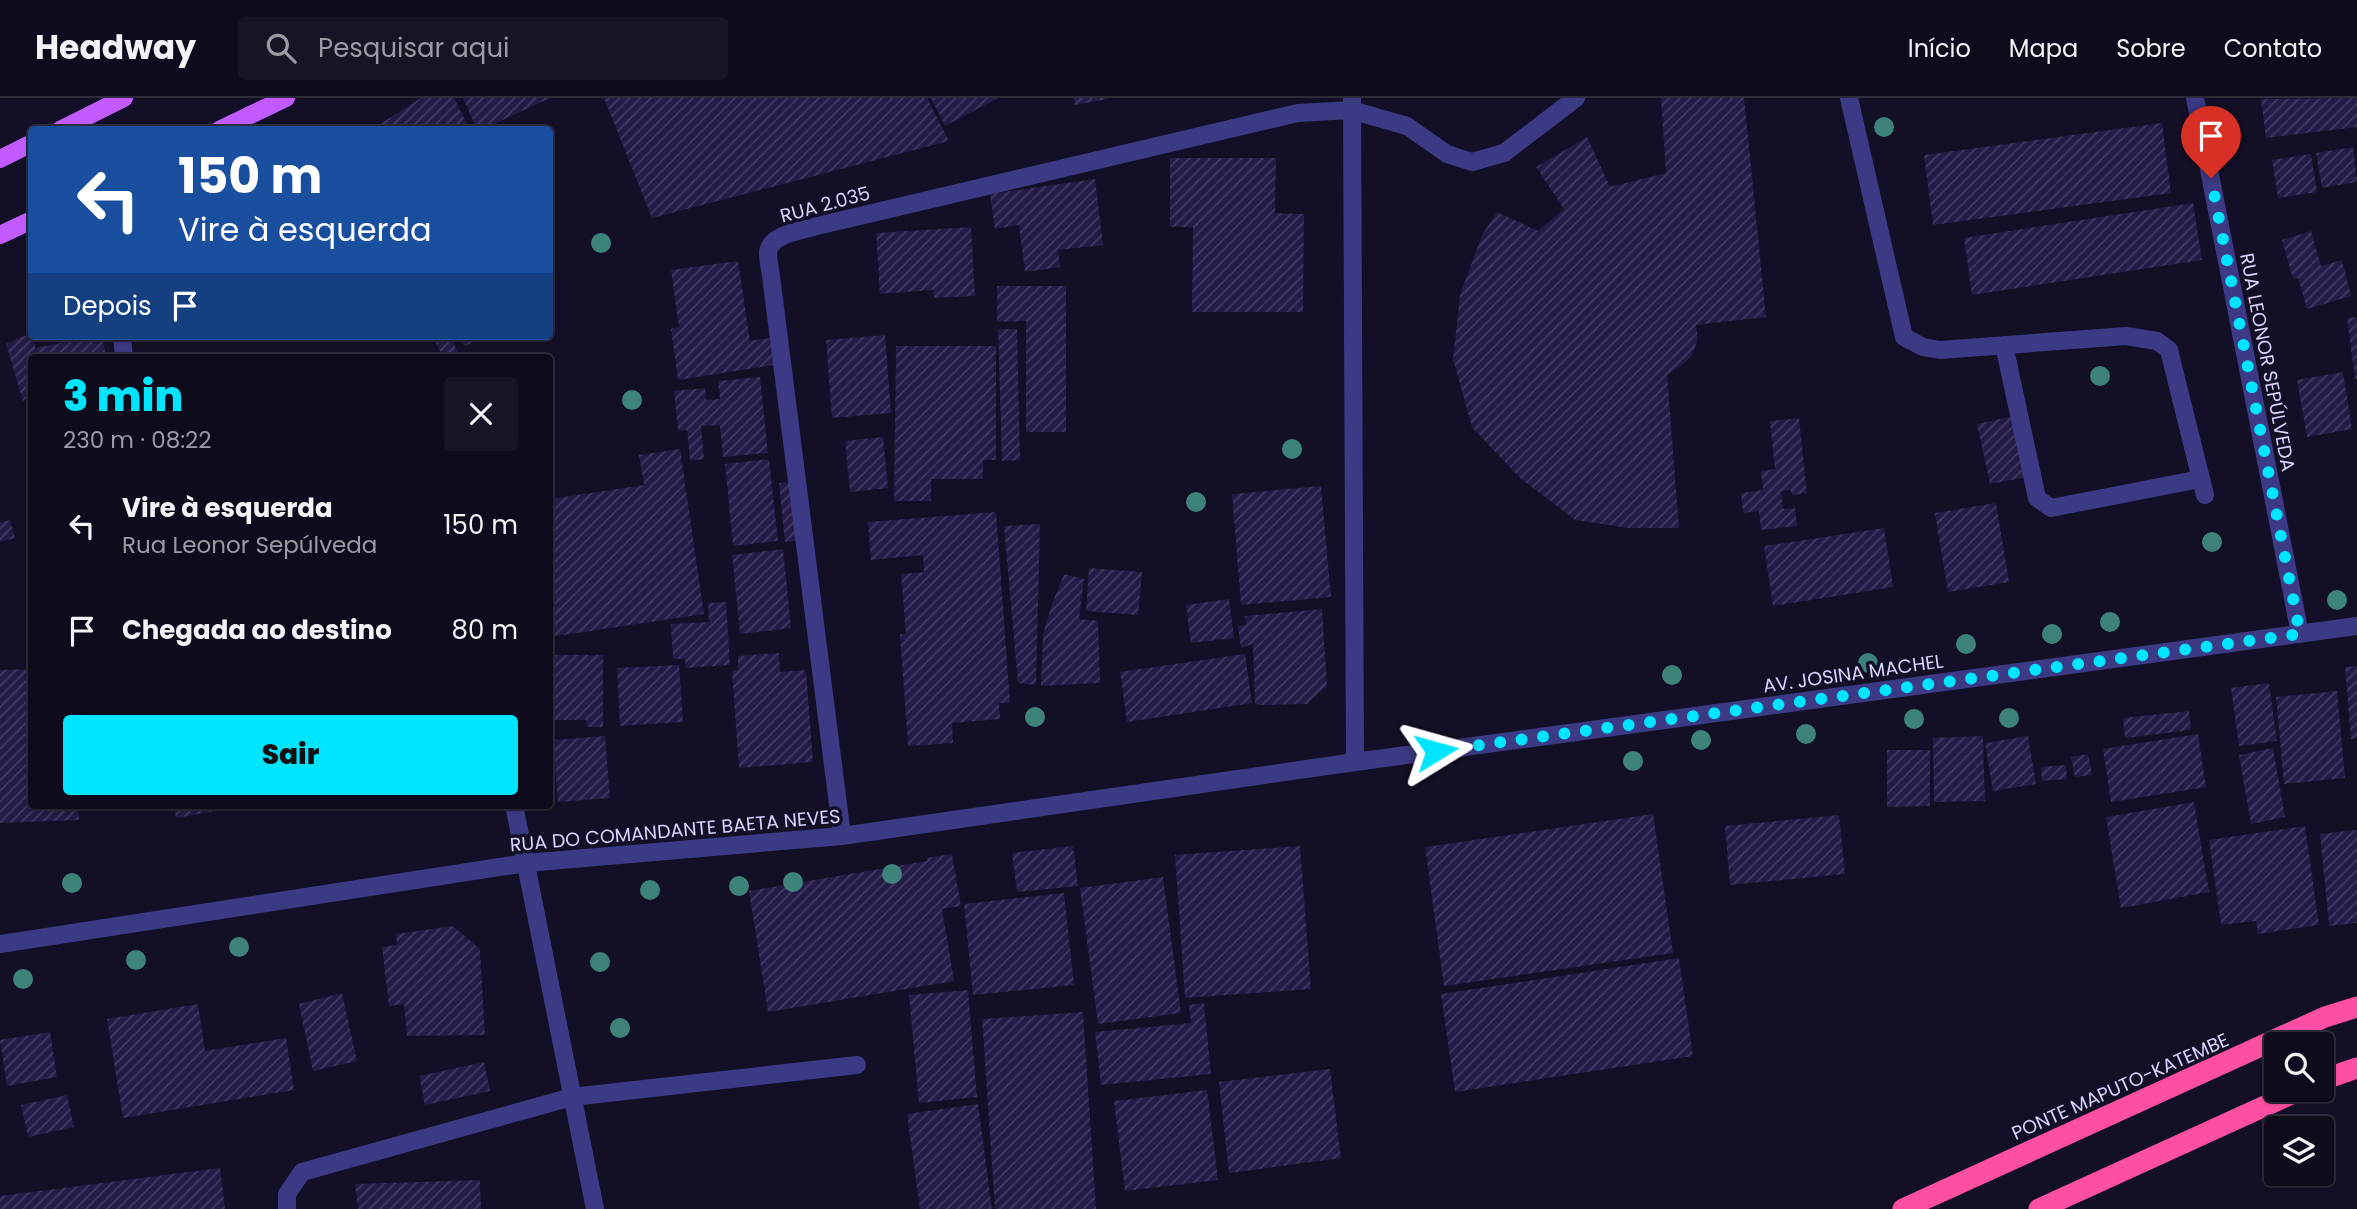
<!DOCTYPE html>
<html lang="pt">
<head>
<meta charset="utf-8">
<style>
	body { margin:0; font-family:Poppins,sans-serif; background:#171425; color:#f1f3f6; height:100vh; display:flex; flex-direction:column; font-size:26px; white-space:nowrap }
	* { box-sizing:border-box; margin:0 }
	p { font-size:23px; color:#9b9ba3 }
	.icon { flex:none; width:38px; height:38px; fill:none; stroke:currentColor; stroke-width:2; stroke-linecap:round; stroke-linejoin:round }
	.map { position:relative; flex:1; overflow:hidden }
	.details { position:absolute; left:28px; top:256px; width:525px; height:455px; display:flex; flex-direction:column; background:#0e0b1c; border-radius:7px; box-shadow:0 2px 5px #0004,0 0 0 2px #2e2b3b }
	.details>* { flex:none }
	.top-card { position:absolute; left:28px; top:28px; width:525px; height:214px; border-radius:7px; box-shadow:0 2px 5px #0004,0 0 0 2px #2e2b3b; background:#1a4fa0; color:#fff; overflow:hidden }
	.controls { position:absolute; left:2264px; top:934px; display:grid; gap:14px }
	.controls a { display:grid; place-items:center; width:70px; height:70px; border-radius:7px; background:#0e0b1c; box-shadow:0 2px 5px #0004,0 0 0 2px #2e2b3b; font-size:35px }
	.pin { position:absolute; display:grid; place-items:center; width:60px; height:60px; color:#fff; margin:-72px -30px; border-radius:50% 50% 50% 0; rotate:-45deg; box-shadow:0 0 7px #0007 }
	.pin .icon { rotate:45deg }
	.me { position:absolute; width:77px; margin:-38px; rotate:82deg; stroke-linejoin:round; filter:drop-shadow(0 0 5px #0008) }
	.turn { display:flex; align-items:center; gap:24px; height:147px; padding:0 35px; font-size:32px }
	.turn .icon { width:91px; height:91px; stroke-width:2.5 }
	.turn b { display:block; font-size:49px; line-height:60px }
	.then { display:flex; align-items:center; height:66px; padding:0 35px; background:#0003; gap:14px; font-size:26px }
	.round { display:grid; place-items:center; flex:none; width:74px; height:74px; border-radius:7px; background:#171425 }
	.overview { display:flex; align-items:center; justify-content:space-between; height:119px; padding:0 35px }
	h1 { font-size:42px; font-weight:800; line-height:52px; color:#00e5ff }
	.button { display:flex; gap:14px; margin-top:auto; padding:14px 35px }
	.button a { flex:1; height:80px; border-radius:7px; background:#00e5ff; color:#111; font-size:28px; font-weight:800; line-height:80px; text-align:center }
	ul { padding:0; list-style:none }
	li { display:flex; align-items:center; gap:21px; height:105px; padding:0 35px }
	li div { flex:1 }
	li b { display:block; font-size:26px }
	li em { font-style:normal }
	header { display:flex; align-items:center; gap:42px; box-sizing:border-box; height:98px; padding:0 35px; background:#0e0b1c; border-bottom:2px solid #2e2b3b }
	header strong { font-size:33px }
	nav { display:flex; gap:38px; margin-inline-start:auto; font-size:24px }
	.search { width:490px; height:63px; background:#171425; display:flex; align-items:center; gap:18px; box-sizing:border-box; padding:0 24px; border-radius:7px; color:#9b9ba3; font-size:26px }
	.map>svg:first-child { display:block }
</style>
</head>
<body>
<header>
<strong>Headway</strong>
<div class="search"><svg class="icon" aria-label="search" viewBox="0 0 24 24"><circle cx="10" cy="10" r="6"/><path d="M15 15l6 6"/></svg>Pesquisar aqui</div>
<nav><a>Início</a><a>Mapa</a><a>Sobre</a><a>Contato</a></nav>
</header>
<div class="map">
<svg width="2357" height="1111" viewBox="0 0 2357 1111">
	<defs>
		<pattern id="building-hatch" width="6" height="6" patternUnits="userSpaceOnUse" patternTransform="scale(1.75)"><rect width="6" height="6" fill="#241b47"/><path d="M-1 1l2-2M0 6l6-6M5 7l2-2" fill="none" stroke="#433b63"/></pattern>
	</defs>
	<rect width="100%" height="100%" fill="#130f26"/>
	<path fill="url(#building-hatch)" d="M 421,0 L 454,0 L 470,32 L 371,32 Z
		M 463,0 L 550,0 L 481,32 L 477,32 Z
		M 604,0 L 927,0 L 949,43 L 652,120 Z
		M 931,0 L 998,0 L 945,28 Z
		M 1074,0 L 1107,0 L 1107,1 L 1075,7 Z
		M 1661,0 L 1744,0 L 1766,219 L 1696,227 L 1698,241 L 1692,257 L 1682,267 L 1667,277 L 1679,430 L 1628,430 L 1575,422 L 1520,380 L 1472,329 L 1453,261 L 1460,197 L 1482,137 L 1497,114 L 1538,133 L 1564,111 L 1536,69 L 1587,39 L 1610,89 L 1666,75 Z
		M 2357,0 L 2357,29 L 2266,40 L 2261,1 Z
		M 2162,25 L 2171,95 L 1933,127 L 1924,57 Z
		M 2353,49 L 2357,84 L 2322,90 L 2316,55 Z
		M 2311,56 L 2317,94 L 2278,100 L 2272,62 Z
		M 1170,60 L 1276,60 L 1275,115 L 1304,116 L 1303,214 L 1192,214 L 1193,129 L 1170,129 Z
		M 1095,81 L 1103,147 L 1058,152 L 1060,169 L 1025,174 L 1019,127 L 995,131 L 990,96 Z
		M 2193,105 L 2202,162 L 1972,197 L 1964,140 Z
		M 971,129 L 975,198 L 934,200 L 933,192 L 880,196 L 876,135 Z
		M 2311,133 L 2321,168 L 2342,162 L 2351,198 L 2307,211 L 2298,180 L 2293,181 L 2282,142 Z
		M 738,163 L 750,243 L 776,239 L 780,266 L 678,282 L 671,231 L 679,229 L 671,172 Z
		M 997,188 L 1066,188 L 1066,334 L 1026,334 L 1026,223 L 997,224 Z
		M 2357,219 L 2357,281 L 2355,281 L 2347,220 Z
		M 998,231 L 1017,231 L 1020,362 L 1002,363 Z
		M 32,235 L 32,238 L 34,238 L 36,259 L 32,259 L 32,295 L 23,303 L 6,246 Z
		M 885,237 L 891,315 L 832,320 L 826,242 Z
		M 94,238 L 102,238 L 106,259 L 37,259 L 36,250 Z
		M 436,238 L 450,238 L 459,256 L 453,259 L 443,259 L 433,239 Z
		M 460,238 L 490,238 L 464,248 Z
		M 896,248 L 996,248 L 996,362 L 983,362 L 983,381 L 931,381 L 931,403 L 894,403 Z
		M 2343,274 L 2352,331 L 2307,339 L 2297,282 Z
		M 760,279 L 768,355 L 723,359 L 720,327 L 701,328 L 704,361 L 690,363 L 687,332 L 678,333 L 674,293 L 705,290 L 706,302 L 720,301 L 718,283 Z
		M 2014,318 L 2027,379 L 1990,386 L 1977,326 Z
		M 1799,320 L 1807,395 L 1792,397 L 1791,392 L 1781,393 L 1783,411 L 1795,410 L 1797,428 L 1761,432 L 1759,413 L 1743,415 L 1741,395 L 1763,392 L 1761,373 L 1775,371 L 1770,323 Z
		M 883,339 L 888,390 L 850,394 L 845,343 Z
		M 680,351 L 704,516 L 550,539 L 550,401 L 644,387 L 639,357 Z
		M 769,361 L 778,443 L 733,448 L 725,366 Z
		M 795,384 L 802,442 L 785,444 L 779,385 Z
		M 1321,388 L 1331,499 L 1241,507 L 1232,396 Z
		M 1996,405 L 2009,484 L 1948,494 L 1935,415 Z
		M 996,414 L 1010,605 L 999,605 L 1000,621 L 952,625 L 953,645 L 908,648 L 900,536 L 906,536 L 901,476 L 924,474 L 923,457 L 871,462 L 868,424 Z
		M 10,422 L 15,440 L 0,444 L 0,425 Z
		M 1040,426 L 1036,587 L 1018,585 L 1004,428 Z
		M 1884,430 L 1893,489 L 1773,508 L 1764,448 Z
		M 783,451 L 791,530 L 740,536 L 732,457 Z
		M 1089,470 L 1142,474 L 1138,517 L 1086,513 Z
		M 1064,476 L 1084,481 L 1079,521 L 1098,523 L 1100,585 L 1041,588 L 1043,536 L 1052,506 Z
		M 1229,501 L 1234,540 L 1191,545 L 1186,507 Z
		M 726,504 L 730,567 L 686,570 L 685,561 L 673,561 L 671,526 L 709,524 L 708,505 Z
		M 1322,511 L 1327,588 L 1307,606 L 1255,607 L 1253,546 L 1241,550 L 1238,528 L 1246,527 L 1245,518 Z
		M 779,555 L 780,574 L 806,572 L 813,664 L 739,670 L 732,573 L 738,572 L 738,558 Z
		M 1245,556 L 1252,605 L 1127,624 L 1120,574 Z
		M 550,557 L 603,557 L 603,629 L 587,629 L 586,622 L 550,622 Z
		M 679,567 L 683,624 L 620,628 L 617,570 Z
		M 2357,568 L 2357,640 L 2351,641 L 2345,569 Z
		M 32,571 L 32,707 L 78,707 L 79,722 L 0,725 L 0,572 Z
		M 2269,585 L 2277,643 L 2239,648 L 2231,590 Z
		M 2337,593 L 2345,680 L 2284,686 L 2276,599 Z
		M 2189,613 L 2191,632 L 2125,640 L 2123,620 Z
		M 2198,636 L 2206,689 L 2111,704 L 2103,651 Z
		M 605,638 L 610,700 L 558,704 L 553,642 Z
		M 1983,638 L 1985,703 L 1934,704 L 1933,640 Z
		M 2028,638 L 2036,686 L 1993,693 L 1985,645 Z
		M 2273,650 L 2285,719 L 2251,726 L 2239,657 Z
		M 1887,652 L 1930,652 L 1930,708 L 1887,709 Z
		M 2088,656 L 2092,677 L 2075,679 L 2071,659 Z
		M 2066,667 L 2067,681 L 2042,683 L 2041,669 Z
		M 2194,704 L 2209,794 L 2121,810 L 2106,719 Z
		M 174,707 L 245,707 L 245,708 L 176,720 Z
		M 1653,716 L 1673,855 L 1444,888 L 1425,749 Z
		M 1839,717 L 1845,776 L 1730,787 L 1725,728 Z
		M 2305,728 L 2319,827 L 2258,836 L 2256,823 L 2221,827 L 2209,742 Z
		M 2357,732 L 2357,825 L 2329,828 L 2320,736 Z
		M 1073,748 L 1078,788 L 1017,794 L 1012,755 Z
		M 1300,748 L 1311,891 L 1185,900 L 1175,757 Z
		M 952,756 L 961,808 L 942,811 L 954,883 L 768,914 L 749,793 L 927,763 L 927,760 Z
		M 1163,779 L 1181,915 L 1098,926 L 1080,790 Z
		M 1064,795 L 1074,887 L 973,897 L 964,806 Z
		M 453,828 L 480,851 L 485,937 L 407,938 L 404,906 L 389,908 L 382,849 L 397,847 L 396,836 Z
		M 1679,860 L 1693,958 L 1455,994 L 1441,896 Z
		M 968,892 L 977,999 L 919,1005 L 909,897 Z
		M 342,895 L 357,963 L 313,973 L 299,906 Z
		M 1204,905 L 1211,976 L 1101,987 L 1095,934 L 1191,925 L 1189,907 Z
		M 198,906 L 205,953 L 286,940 L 294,992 L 123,1020 L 107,921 Z
		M 1083,914 L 1096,1111 L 995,1111 L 982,921 Z
		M 50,934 L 57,979 L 7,988 L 0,942 Z
		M 484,964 L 490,993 L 425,1007 L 419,978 Z
		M 1330,971 L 1341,1060 L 1229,1075 L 1219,984 Z
		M 1207,992 L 1218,1082 L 1125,1093 L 1114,1003 Z
		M 67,997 L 74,1029 L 28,1039 L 21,1007 Z
		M 978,1006 L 992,1111 L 920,1111 L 907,1016 Z
		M 220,1070 L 225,1111 L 0,1111 L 0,1098 Z
		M 480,1082 L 481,1111 L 358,1111 L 355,1086 Z"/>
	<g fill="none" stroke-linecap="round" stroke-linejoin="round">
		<path stroke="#3d3a85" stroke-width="18" d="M 1849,0 L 1904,239 L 1923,249 L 1940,252 L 2126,238 L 2157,243 L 2169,252 L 2205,397
			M 1351,12 L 1407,28 L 1447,56 L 1472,64 L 1504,55 L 1576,0
			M 2004,247 L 2037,400 L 2051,410 L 2200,381
			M 287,1111 L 287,1096 L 302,1074 L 572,999 L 857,967"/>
		<path stroke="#3d3a85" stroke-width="18" d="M 1352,0 L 1355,664
			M 2195,0 L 2300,536
			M 122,238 L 124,259
			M 514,707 L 595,1111
			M 842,738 L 771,178 C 770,171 768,162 768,155 C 769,136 802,133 817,128 L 1298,15 L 1351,12
			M 0,846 L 526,765 L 842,738 L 1355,664 L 2357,528"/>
		<path stroke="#c25bff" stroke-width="18" d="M 60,32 L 124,0
			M 219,32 L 286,0
			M 0,61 L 32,45
			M 0,137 L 32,122"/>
		<path stroke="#ff4fa3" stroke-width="21" d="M 2322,982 L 2357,970
			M 1903,1111 L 2325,919 L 2357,909
			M 2039,1111 L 2300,992"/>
	</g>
	<g fill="#3d827b">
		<circle cx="1884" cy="29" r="10"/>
		<circle cx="601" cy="145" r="10"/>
		<circle cx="2100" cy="278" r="10"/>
		<circle cx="632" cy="302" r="10"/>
		<circle cx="1292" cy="351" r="10"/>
		<circle cx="1196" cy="404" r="10"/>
		<circle cx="2212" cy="444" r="10"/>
		<circle cx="2337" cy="502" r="10"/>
		<circle cx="2110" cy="524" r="10"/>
		<circle cx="2052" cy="536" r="10"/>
		<circle cx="1966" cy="546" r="10"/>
		<circle cx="1868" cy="565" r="10"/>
		<circle cx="1672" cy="577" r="10"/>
		<circle cx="1035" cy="619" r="10"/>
		<circle cx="2009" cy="620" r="10"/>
		<circle cx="1914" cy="621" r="10"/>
		<circle cx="1806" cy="636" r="10"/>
		<circle cx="1701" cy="642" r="10"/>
		<circle cx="1633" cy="663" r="10"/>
		<circle cx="892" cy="776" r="10"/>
		<circle cx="793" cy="784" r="10"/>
		<circle cx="72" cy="785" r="10"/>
		<circle cx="739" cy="788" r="10"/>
		<circle cx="650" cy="792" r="10"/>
		<circle cx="239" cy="849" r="10"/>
		<circle cx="136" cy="862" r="10"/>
		<circle cx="600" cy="864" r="10"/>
		<circle cx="23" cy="881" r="10"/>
		<circle cx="620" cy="930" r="10"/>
	</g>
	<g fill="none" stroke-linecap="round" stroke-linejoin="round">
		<path stroke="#00e5ff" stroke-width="12" stroke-dasharray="0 21.6" d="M 1436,653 L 2300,536 L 2211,80"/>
	</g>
	<g text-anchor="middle" stroke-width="7" stroke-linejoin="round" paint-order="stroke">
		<g font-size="19" fill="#d9d4ff" stroke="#130f26">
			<text transform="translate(825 106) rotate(-15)" y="7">RUA 2.035</text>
			<text transform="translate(2268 264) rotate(79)" y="7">RUA LEONOR SEPÚLVEDA</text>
			<text transform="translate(1853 575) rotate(-8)" y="7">AV. JOSINA MACHEL</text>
			<text transform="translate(675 732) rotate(-5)" y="7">RUA DO COMANDANTE BAETA NEVES</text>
			<text transform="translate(2120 988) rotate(-24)" y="7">PONTE MAPUTO-KATEMBE</text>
		</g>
	</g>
</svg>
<div class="controls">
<a><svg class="icon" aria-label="search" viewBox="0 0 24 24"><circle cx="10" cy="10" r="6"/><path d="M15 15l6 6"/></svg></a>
<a><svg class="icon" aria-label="layers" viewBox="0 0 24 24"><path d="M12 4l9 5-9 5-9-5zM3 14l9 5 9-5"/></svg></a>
</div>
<div class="pin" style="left:2211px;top:80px;background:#d93025"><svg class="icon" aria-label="arrive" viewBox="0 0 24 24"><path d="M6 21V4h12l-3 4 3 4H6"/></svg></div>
<svg class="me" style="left:1436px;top:653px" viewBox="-20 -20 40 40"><path d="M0-17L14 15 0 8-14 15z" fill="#00e5ff" stroke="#fff" stroke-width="4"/></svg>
<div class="top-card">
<div class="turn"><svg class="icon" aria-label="left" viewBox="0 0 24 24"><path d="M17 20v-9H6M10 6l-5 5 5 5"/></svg><div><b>150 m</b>Vire à esquerda</div></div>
<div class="then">Depois<svg class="icon" aria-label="arrive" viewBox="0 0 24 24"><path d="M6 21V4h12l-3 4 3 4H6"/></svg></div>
</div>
<section class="details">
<div class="overview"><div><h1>3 min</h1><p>230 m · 08:22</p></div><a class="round"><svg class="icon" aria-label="close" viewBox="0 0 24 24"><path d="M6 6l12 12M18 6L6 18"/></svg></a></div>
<ul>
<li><svg class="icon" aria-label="left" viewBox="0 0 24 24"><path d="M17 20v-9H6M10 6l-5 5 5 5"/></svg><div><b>Vire à esquerda</b><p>Rua Leonor Sepúlveda</p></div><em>150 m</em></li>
<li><svg class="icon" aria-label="arrive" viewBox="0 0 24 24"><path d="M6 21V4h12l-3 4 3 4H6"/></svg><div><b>Chegada ao destino</b></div><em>80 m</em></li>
</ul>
<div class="button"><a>Sair</a></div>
</section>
</div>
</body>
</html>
